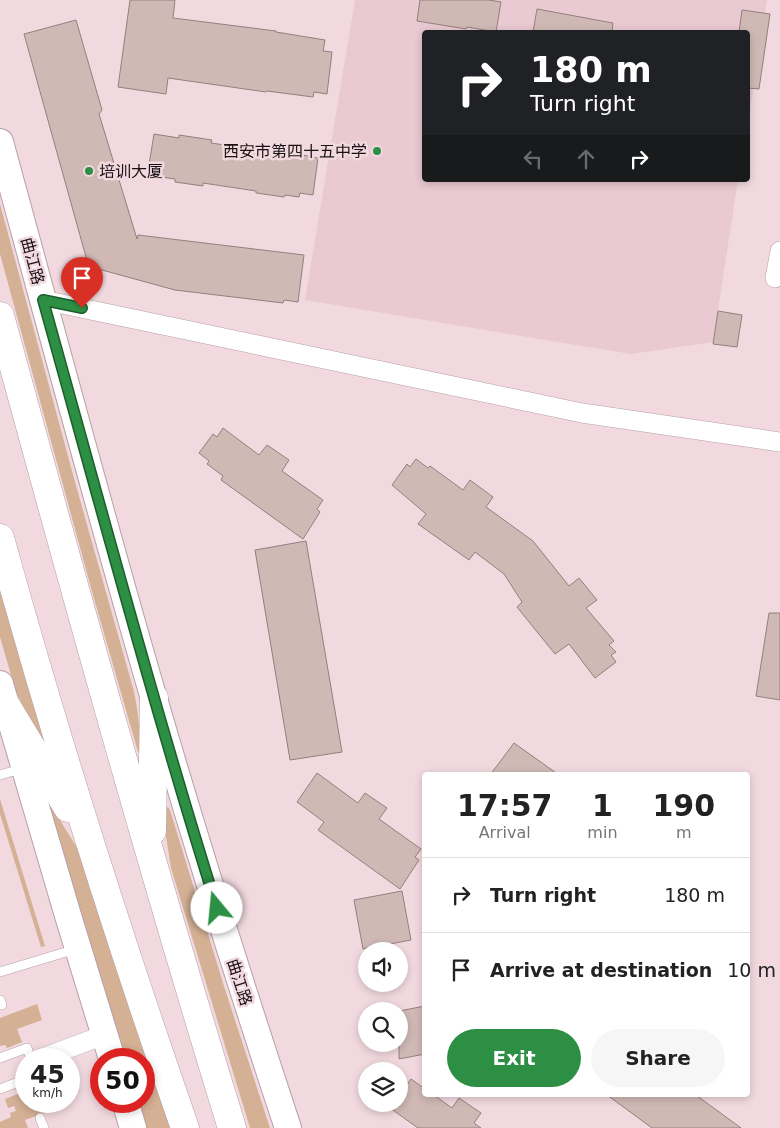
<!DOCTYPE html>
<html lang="en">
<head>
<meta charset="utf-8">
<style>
	body { margin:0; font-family:"DejaVu Sans","Noto Sans SC",sans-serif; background:#f6f6f6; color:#222; height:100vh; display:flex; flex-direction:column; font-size:19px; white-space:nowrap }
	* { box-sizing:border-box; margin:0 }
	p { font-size:16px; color:#767676 }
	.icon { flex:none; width:28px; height:28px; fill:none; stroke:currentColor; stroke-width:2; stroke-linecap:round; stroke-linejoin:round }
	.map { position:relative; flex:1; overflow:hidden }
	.sheet { position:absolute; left:422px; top:772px; width:328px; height:325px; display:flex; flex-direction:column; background:#fff; border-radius:5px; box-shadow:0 2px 8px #0003 }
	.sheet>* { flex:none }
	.top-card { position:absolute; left:422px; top:30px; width:328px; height:152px; border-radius:5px; box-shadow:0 2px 8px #0003; background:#202124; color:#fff; overflow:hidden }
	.controls { position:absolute; left:358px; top:942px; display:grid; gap:10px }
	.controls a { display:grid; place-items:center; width:50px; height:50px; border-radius:50%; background:#fff; box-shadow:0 2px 8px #0003; font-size:25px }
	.speed { position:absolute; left:15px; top:1048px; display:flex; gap:10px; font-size:25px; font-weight:700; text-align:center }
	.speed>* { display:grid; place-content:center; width:65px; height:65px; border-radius:50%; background:#fff; box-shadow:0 2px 8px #0003; line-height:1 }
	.speed small { font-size:12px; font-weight:400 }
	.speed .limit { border:8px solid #d22; background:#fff; color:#111 }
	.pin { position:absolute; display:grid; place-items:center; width:42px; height:42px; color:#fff; margin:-51px -21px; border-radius:50% 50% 50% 0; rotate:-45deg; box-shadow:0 0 5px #0007 }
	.pin .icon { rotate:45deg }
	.me { position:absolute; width:55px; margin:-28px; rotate:343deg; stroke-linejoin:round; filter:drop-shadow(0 0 4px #0008) }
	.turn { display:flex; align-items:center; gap:18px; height:105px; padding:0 25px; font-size:22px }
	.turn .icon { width:65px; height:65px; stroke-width:2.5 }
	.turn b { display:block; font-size:35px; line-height:42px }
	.lanes { display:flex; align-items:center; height:48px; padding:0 25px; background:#0003; justify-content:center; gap:25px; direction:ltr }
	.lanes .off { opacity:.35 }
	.eta { display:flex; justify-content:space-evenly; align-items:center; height:85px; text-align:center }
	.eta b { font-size:30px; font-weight:700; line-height:35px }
	.cta { display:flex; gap:10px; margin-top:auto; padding:10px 25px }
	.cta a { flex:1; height:58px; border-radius:30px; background:#2c8f43; color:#fff; font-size:20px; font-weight:700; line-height:58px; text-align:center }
	.cta a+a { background:#f6f6f6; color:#222 }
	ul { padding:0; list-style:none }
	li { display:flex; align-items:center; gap:15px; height:75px; padding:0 25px; border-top:1px solid #e0e0e0 }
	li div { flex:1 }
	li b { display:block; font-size:19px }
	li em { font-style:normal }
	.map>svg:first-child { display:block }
</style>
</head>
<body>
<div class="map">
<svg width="780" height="1128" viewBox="0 0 780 1128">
	<rect width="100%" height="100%" fill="#f1d9df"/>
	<path fill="#e9c9d2" d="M 355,0 L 425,0 L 487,11 L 489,0 L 767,0 L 748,123 L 748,32 L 425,32 L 425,180 L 738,180 L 713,342 L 631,354 L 305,300 Z"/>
	<path fill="#d4b094" d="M 0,204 L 75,482 L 133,688 C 138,709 140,729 140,751 L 138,752 L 93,595 L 0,254 Z
		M 0,586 L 44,737 L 42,738 L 25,711 L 15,689 L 7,661 L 0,637 Z
		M 0,799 L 45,946 L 41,947 L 0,814 Z
		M 51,806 L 76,846 L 82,861 L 171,1128 L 147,1128 L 138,1101 L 144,1101 L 144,1059 L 125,1059 L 75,895 L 49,807 Z
		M 168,807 L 170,810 L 223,983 L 270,1128 L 250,1128 L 171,868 L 166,836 L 165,810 L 166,808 Z
		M 37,1004 L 42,1020 L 17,1029 L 22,1042 L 7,1048 L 5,1045 L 0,1046 L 0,1018 Z
		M 26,1086 L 26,1101 L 69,1101 L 70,1103 L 25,1120 L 28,1128 L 0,1128 L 0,1122 L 11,1117 L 10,1113 L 16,1111 L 14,1106 L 8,1108 L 5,1099 L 23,1092 L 22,1088 Z"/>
	<path fill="#d0b9b5" stroke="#957f7c" d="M 130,0 L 175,0 L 173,18 L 276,31 L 276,32 L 325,40 L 323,51 L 332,52 L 327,94 L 314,92 L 313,97 L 267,91 L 266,92 L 168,78 L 166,94 L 118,87 Z
		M 420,0 L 489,0 L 501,2 L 496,32 L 467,27 L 466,29 L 417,21 Z
		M 537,9 L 613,23 L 612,32 L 533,32 Z
		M 742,10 L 770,14 L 759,89 L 748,88 L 748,32 L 739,32 Z
		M 76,20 L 102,110 L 99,114 L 137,239 L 138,235 L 304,255 L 298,302 L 284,300 L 283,303 L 175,290 L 91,267 L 86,257 L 24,34 Z
		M 154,134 L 179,138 L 179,135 L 212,140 L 211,143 L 259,150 L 260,145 L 293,150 L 292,153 L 318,158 L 313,195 L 300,193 L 299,197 L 285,195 L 284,197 L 256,193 L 256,191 L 203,183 L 203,186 L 175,182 L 175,179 L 161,177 L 162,173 L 148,171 Z
		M 718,311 L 742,315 L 737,347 L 713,344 Z
		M 223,428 L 259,455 L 267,445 L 289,460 L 282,471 L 323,500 L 317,509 L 320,512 L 303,539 L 221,480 L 223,476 L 207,464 L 209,461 L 199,453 L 213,434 L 217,437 Z
		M 416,459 L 428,468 L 430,466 L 463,490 L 470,480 L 493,497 L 486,507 L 533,541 L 569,586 L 579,578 L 597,600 L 586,608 L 614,641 L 609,645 L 616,652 L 611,655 L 616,662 L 595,678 L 569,644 L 555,654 L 517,607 L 522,602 L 504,574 L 475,552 L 469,560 L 418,524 L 426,514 L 392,485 L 407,464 L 410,467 Z
		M 306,541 L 342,752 L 290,760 L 255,550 Z
		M 769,613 L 780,613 L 780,700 L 756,696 Z
		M 514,743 L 559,775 L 490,775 Z
		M 317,773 L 358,803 L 365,793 L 387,808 L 379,819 L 421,849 L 415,857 L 419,860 L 400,889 L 318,830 L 324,822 L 297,802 Z
		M 402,891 L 411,940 L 363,949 L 354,900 Z
		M 425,1006 L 425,1054 L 399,1059 L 399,1011 Z
		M 411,1079 L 425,1089 L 425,1095 L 434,1095 L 452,1108 L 459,1098 L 481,1113 L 474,1123 L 481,1128 L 418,1128 L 390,1108 L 394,1104 L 399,1104 L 399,1096 Z
		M 607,1095 L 696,1095 L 741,1128 L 652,1128 Z"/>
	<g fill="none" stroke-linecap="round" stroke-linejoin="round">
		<defs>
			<path id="service" d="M 0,775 L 24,768
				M 0,972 L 76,949
				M 0,1000 L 2,1005
				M 0,1058 L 27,1048 L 31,1059
				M 0,1089 L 26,1079
				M 40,1118 L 44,1128"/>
			<path id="minor" d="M 775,278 L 780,251
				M 43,300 L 582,413 L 780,442
				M 40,1059 L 104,1035"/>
			<path id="secondary" d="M 0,142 C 51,328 100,514 154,699 C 196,843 241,986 288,1128
				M 0,684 L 69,919 L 112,1059
				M 125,1101 L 133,1128"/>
			<path id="trunk" d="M 0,316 C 74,588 149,859 232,1128
				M 0,538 C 55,737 117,933 185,1128
				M 7,707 L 68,808
				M 152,831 L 154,698"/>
		</defs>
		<use href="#service" stroke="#b69fa6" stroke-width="10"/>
		<use href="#minor" stroke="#b69fa6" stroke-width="20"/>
		<use href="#secondary" stroke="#b69fa6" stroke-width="28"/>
		<use href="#trunk" stroke="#b69fa6" stroke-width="29"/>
		<use href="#service" stroke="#fff" stroke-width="9"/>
		<use href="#minor" stroke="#fff" stroke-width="19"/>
		<use href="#secondary" stroke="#fff" stroke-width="26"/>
		<use href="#trunk" stroke="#fff" stroke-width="28"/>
	</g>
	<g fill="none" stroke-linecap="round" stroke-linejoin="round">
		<defs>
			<path id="route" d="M 82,308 L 43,300 C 100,504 154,707 217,908"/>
		</defs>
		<use href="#route" stroke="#1d5d2c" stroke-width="12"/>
		<use href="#route" stroke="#2c8f43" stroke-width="9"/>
	</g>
	<g fill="#2c8f43" stroke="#f1d9df" stroke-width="2">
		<circle cx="377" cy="151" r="5"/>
		<circle cx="89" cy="171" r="5"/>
	</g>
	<g text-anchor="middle" stroke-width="5" stroke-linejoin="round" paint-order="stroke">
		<g font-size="16" fill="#191113" stroke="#f1d9df" text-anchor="end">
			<text x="367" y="157">西安市第四十五中学</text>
			<text x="99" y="177" text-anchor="start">培训大厦</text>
		</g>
		<g font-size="16" fill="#191113" stroke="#f1d9df">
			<text transform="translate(33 261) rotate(75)" y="6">曲江路</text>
			<text transform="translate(240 982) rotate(72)" y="6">曲江路</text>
		</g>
	</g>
</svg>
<div class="controls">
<a><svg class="icon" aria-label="sound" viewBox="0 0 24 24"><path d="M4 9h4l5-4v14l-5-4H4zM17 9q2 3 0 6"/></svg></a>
<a><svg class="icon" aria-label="search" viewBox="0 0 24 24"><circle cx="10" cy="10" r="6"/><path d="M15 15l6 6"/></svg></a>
<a><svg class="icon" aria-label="layers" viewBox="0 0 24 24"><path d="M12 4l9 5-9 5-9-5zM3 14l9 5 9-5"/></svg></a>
</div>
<div class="speed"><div>45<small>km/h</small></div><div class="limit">50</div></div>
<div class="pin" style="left:82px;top:308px;background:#d93025"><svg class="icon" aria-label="arrive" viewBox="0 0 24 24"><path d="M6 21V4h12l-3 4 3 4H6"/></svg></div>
<svg class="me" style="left:217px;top:908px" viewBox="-20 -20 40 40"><circle r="19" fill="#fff"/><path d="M0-13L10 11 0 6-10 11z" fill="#2c8f43"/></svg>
<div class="top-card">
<div class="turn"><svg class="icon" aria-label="right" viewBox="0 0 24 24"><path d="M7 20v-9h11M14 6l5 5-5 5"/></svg><div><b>180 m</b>Turn right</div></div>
<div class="lanes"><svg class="icon off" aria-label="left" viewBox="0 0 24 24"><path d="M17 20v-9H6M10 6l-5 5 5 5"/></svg><svg class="icon off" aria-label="ahead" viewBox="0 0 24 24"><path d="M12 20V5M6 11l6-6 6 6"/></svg><svg class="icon" aria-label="right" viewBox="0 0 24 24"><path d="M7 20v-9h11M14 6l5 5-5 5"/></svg></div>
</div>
<section class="sheet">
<div class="eta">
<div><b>17:57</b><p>Arrival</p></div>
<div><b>1</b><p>min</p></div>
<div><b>190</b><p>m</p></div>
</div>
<ul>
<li><svg class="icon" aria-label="right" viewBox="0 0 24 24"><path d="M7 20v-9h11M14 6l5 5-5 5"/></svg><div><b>Turn right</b></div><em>180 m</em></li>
<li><svg class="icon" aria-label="arrive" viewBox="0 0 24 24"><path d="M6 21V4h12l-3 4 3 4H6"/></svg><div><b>Arrive at destination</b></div><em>10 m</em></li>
</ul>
<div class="cta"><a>Exit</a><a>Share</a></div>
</section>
</div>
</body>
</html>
